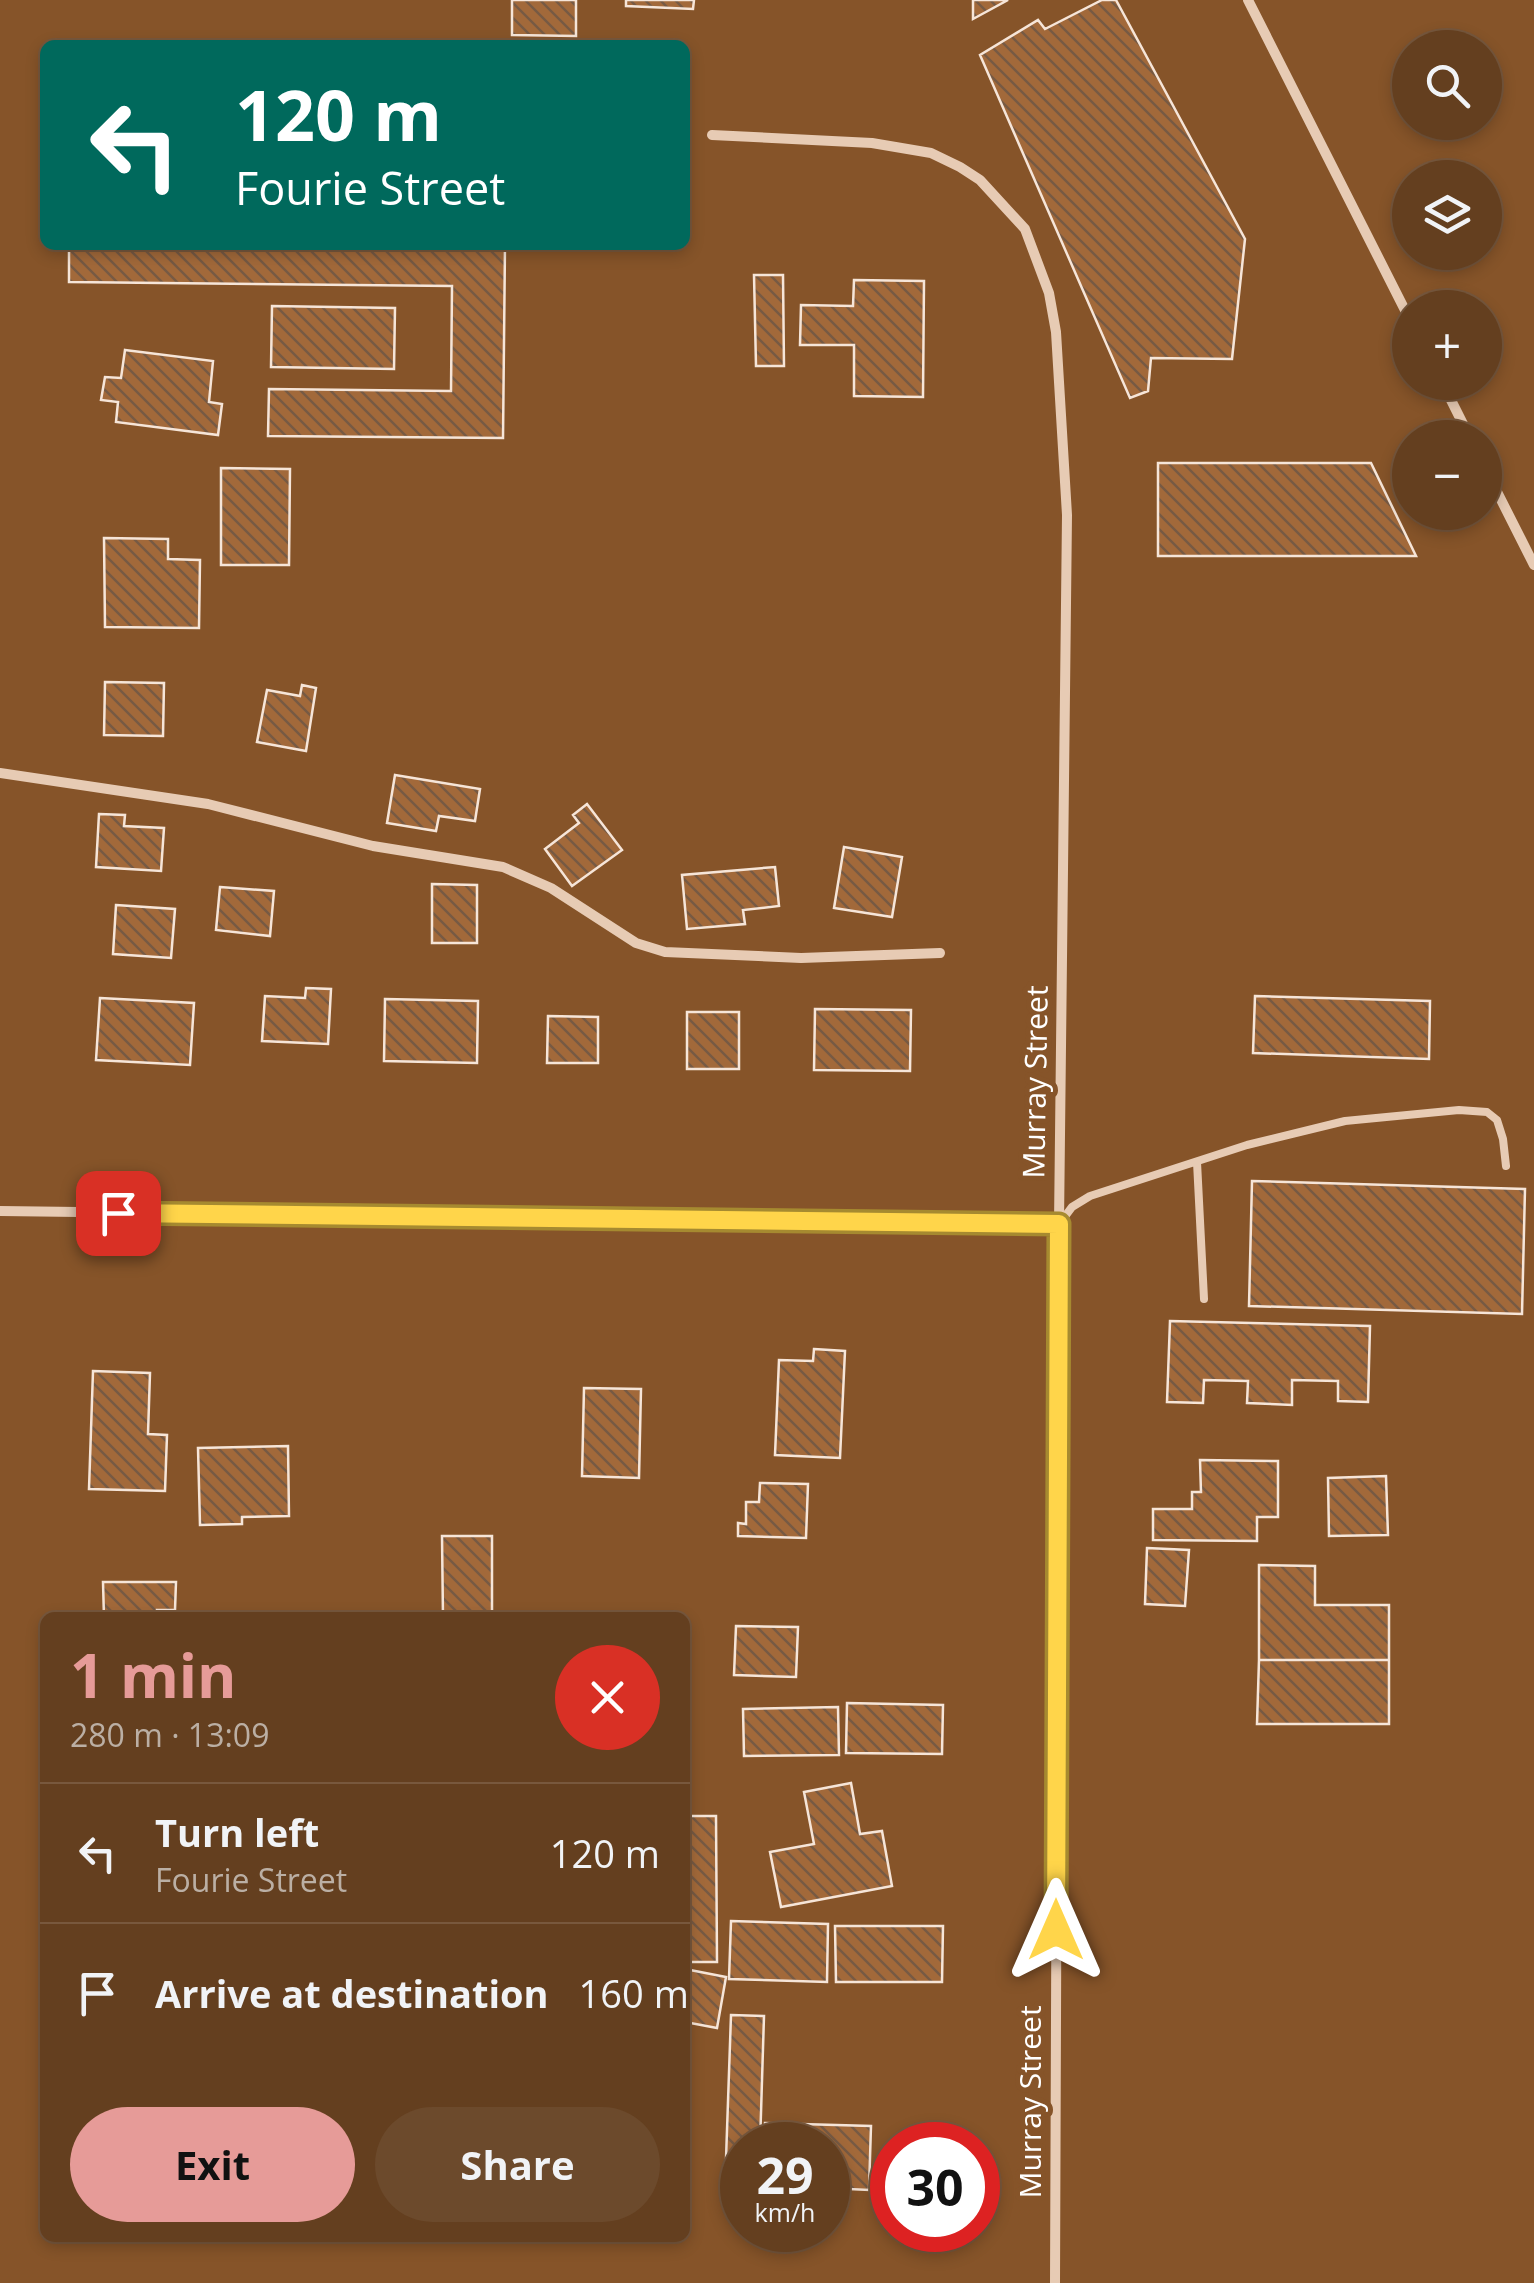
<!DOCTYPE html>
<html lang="en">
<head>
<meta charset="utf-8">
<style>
	body { margin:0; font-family:"Open Sans",sans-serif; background:#6c4a2c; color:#f1f3f6; height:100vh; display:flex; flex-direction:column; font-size:38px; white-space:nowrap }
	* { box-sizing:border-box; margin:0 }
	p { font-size:32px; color:#bbafa4 }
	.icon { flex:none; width:55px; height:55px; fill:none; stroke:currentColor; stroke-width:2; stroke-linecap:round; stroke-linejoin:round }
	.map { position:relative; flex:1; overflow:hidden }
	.side { position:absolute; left:40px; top:1612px; width:650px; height:630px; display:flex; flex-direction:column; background:#643f1f; border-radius:15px; box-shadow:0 5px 15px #0003,0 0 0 2px #78583d }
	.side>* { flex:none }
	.hud { position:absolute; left:40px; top:40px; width:650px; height:210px; border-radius:15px; box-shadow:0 5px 15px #0003,0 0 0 2px #78583d; background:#00695c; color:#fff; overflow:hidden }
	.tools { position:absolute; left:1392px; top:30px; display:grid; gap:20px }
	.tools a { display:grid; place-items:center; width:110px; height:110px; border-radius:50%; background:#643f1f; box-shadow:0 5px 15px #0003,0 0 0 2px #78583d; font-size:50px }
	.speed { position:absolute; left:720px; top:2122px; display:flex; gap:20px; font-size:50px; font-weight:700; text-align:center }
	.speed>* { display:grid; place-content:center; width:130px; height:130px; border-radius:50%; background:#643f1f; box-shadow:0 5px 15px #0003,0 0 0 2px #78583d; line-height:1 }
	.speed small { font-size:25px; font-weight:400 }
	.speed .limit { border:15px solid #d22; background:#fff; color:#111 }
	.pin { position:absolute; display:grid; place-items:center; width:85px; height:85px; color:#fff; margin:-42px; border-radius:20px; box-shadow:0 5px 15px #0006 }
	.me { position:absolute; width:110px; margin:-55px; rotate:0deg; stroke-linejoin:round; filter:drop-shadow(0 0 8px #0008) }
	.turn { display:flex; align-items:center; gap:35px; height:210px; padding:0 30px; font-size:45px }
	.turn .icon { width:130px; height:130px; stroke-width:2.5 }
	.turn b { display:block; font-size:70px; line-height:85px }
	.round { display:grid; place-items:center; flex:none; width:105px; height:105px; border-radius:52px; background:#6c4a2c }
	.overview { display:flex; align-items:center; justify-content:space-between; height:170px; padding:0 30px }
	h1 { font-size:60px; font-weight:700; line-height:75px; color:#e69b98 }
	.action { display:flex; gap:20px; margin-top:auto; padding:20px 30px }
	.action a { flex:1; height:115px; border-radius:60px; background:#e69b98; color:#111; font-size:40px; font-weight:700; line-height:115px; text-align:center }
	.action a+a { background:#6c4a2c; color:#f1f3f6 }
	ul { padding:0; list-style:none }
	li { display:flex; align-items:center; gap:30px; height:140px; padding:0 30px; border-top:2px solid #78583d }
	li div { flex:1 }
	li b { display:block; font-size:38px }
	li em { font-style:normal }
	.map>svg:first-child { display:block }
</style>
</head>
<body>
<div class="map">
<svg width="1534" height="2283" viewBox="0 0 1534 2283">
	<defs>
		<pattern id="building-back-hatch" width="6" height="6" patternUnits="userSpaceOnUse" patternTransform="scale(2.5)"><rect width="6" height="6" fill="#a2693a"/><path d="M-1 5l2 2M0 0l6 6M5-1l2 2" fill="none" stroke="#775a43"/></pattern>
	</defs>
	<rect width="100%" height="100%" fill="#865429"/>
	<path fill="url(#building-back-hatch)" stroke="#f6e5d8" stroke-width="2.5" d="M 512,0 L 576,0 L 576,36 L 512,35 Z
		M 626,0 L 694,0 L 693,9 L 626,6 Z
		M 973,0 L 1008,0 L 973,19 Z
		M 1102,0 L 1116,0 L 1245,239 L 1232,359 L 1151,358 L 1148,391 L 1130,398 L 980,55 L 1038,20 L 1045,29 Z
		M 69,245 L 505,245 L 503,438 L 268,436 L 269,389 L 451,391 L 452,286 L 69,282 Z
		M 754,275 L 783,275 L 784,366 L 756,366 Z
		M 854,280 L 924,281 L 923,397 L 854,396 L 854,345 L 800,345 L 801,305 L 853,306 Z
		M 272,306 L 395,308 L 394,369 L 271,367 Z
		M 125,350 L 213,361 L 209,402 L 222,404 L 218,435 L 116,422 L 118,402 L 101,400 L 105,377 L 121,378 Z
		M 1158,463 L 1371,463 L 1416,556 L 1158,556 Z
		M 221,468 L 290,469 L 289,565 L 221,565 Z
		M 104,538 L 168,539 L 168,559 L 200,560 L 199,628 L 105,627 Z
		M 105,682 L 164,683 L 163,736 L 104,735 Z
		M 302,685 L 316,688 L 306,751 L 257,742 L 267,690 L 300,696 Z
		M 395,775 L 480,789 L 475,821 L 439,816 L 436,831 L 387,823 Z
		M 587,804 L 622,850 L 572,886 L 545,849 L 579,823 L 573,815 Z
		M 99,814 L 125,815 L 124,826 L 164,828 L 161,871 L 96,867 Z
		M 844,847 L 902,857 L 892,917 L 834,908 Z
		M 775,867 L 779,906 L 743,910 L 745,924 L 687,929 L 682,875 Z
		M 432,884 L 477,885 L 477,943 L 432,943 Z
		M 220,887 L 274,891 L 270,936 L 216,930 Z
		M 116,905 L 175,909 L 171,958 L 113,954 Z
		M 306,988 L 331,989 L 328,1044 L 262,1041 L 265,996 L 305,998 Z
		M 1255,996 L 1430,1001 L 1429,1059 L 1253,1053 Z
		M 100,998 L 194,1003 L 190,1065 L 96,1060 Z
		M 385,999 L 478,1001 L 477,1063 L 384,1061 Z
		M 815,1009 L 911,1010 L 910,1071 L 814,1070 Z
		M 687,1012 L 739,1012 L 739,1069 L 687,1069 Z
		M 548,1016 L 598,1017 L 598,1063 L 547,1063 Z
		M 1252,1181 L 1525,1189 L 1522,1314 L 1249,1306 Z
		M 1170,1321 L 1370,1326 L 1368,1402 L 1338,1401 L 1338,1381 L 1292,1380 L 1292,1405 L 1247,1403 L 1248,1381 L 1204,1380 L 1203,1403 L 1167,1402 Z
		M 814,1349 L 845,1351 L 840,1458 L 775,1455 L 779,1360 L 813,1361 Z
		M 93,1371 L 150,1373 L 148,1434 L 167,1435 L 165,1491 L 89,1489 Z
		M 584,1388 L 641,1389 L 639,1478 L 582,1476 Z
		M 288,1446 L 289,1516 L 242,1517 L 242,1524 L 200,1525 L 198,1448 Z
		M 1200,1460 L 1278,1461 L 1278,1517 L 1257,1517 L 1257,1541 L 1153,1540 L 1153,1509 L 1192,1509 L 1192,1492 L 1201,1492 Z
		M 1386,1476 L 1388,1535 L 1329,1536 L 1328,1478 Z
		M 760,1483 L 808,1484 L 806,1538 L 738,1536 L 738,1523 L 746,1524 L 746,1502 L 759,1502 Z
		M 442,1536 L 492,1536 L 492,1618 L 443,1618 Z
		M 1147,1548 L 1189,1550 L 1185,1606 L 1145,1604 Z
		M 1259,1565 L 1315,1566 L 1315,1605 L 1389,1605 L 1389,1660 L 1259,1660 Z
		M 103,1582 L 176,1582 L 175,1610 L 157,1610 L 157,1618 L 104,1618 Z
		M 736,1626 L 798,1627 L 796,1677 L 734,1675 Z
		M 1259,1660 L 1389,1660 L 1389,1724 L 1257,1724 Z
		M 847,1703 L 943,1705 L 942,1754 L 846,1753 Z
		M 838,1707 L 839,1755 L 744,1756 L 743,1709 Z
		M 851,1783 L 860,1834 L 882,1831 L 892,1886 L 781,1907 L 770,1852 L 814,1844 L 804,1792 Z
		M 685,1816 L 716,1816 L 717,1962 L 685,1962 Z
		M 731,1921 L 828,1924 L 827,1982 L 729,1979 Z
		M 835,1926 L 943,1926 L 942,1982 L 836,1982 Z
		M 685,1969 L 726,1977 L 717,2028 L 685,2022 Z
		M 731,2015 L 764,2016 L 760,2145 L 742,2145 L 742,2160 L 726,2159 Z
		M 765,2123 L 871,2126 L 869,2190 L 828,2188 L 828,2145 L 764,2145 Z"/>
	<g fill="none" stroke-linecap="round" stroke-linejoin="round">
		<path stroke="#e7cbb4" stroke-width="8" d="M 1197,1162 L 1204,1299
			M 1060,1223 L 1072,1207 L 1090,1196 L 1247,1145 L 1345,1121 L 1459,1110 L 1487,1112 L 1497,1120 L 1503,1139 L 1506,1166"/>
		<path stroke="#e7cbb4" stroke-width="10" d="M 1248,0 L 1410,320
			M 712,135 L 872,143 L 931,153 L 960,167 L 980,180 L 1025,229 L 1049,293 L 1056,332 L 1067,515 L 1059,1224 L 1055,2283
			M 1442,382 L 1470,438
			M 1485,468 L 1534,565
			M 0,773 L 208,804 L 373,846 L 503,867 L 551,888 L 636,943 L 665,952 L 801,958 L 940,953
			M 0,1211 L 1059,1224"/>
	</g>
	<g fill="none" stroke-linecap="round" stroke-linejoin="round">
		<defs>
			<path id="route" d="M 118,1213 L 1059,1224 L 1056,1930"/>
		</defs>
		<use href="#route" stroke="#a68a30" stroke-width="25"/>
		<use href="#route" stroke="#ffd54a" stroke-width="18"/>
	</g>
	<g text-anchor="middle" stroke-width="10" stroke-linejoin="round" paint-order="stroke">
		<g font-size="30" fill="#fff" stroke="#865429">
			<text transform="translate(1036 1082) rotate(-89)" y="10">Murray Street</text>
			<text transform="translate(1031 2102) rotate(-90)" y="10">Murray Street</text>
		</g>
	</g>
</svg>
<div class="tools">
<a><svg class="icon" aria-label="search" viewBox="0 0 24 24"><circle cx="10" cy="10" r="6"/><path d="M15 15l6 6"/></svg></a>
<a><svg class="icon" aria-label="layers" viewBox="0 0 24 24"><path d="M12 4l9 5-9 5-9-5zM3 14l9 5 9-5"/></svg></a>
<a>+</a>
<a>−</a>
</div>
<div class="speed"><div>29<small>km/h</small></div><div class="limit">30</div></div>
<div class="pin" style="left:118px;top:1213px;background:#d93025"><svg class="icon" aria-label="arrive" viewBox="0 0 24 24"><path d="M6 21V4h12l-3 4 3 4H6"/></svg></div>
<svg class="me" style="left:1056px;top:1930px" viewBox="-20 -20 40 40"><path d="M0-17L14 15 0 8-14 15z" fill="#ffd54a" stroke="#fff" stroke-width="4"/></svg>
<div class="hud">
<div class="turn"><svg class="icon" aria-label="left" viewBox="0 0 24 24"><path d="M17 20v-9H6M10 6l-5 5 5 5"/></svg><div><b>120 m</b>Fourie Street</div></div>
</div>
<section class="side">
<div class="overview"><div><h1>1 min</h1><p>280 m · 13:09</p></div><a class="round" style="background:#d93025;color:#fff"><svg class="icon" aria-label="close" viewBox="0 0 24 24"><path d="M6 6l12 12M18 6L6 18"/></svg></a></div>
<ul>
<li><svg class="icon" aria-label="left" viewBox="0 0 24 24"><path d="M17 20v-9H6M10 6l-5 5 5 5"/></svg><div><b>Turn left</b><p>Fourie Street</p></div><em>120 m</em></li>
<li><svg class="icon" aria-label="arrive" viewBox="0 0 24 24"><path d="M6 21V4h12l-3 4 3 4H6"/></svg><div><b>Arrive at destination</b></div><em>160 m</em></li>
</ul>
<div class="action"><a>Exit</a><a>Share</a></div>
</section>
</div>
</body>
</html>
